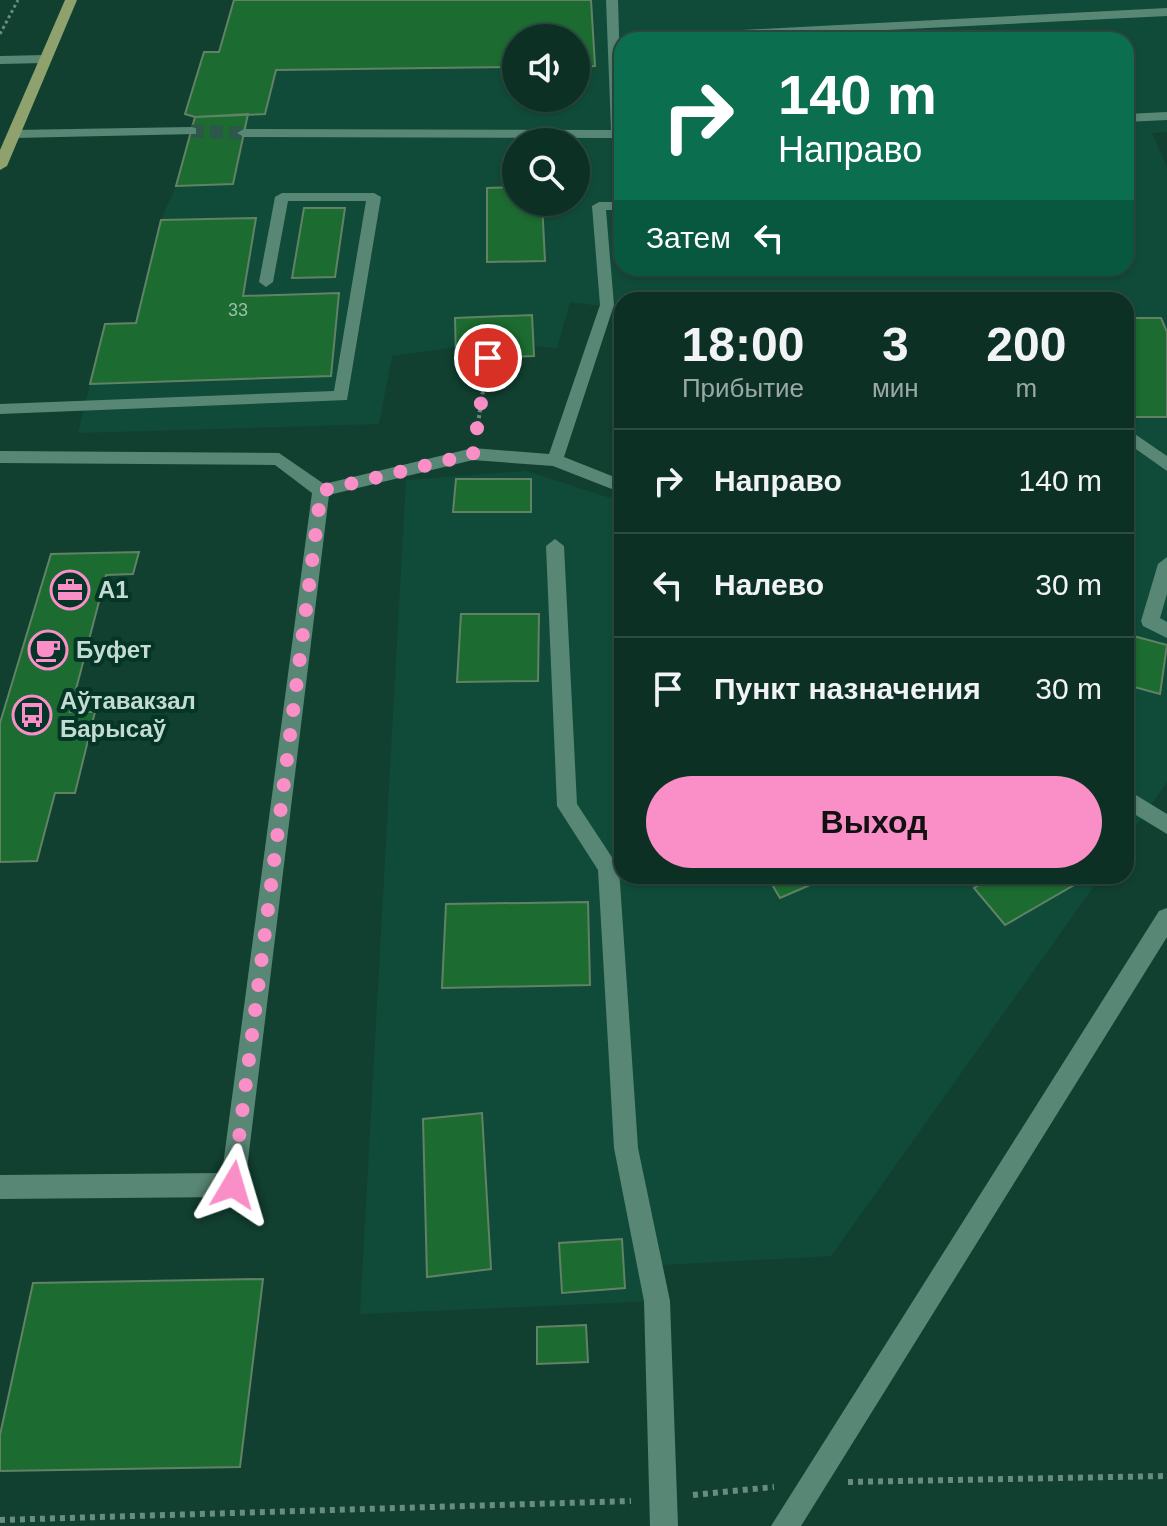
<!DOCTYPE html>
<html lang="ru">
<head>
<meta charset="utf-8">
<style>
	body { margin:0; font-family:Helvetica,sans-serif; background:#16382d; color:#f1f3f6; height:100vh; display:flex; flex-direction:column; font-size:30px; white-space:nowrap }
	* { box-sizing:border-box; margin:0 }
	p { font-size:26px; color:#9aa9a7 }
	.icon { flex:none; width:44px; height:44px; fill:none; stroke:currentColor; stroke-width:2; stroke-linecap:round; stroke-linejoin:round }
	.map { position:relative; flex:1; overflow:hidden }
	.details { position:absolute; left:614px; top:292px; width:520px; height:592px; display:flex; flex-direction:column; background:#0d3025; border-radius:24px; box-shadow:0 2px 6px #0004,0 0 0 2px #2d4b42 }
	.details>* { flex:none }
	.top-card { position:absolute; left:614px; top:32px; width:520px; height:244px; border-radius:24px; box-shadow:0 2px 6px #0004,0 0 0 2px #2d4b42; background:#0b6e4f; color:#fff; overflow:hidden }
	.controls { position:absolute; left:502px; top:24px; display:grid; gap:16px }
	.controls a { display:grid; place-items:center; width:88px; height:88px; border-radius:50%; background:#0d3025; box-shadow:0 2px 6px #0004,0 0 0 2px #2d4b42; font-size:40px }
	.pin { position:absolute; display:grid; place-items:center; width:68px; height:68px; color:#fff; margin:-34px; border:4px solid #fff; border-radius:50%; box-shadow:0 2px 8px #0007 }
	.me { position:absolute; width:88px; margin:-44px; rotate:7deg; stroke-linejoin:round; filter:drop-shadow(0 0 6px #0008) }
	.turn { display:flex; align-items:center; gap:28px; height:168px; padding:0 32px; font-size:36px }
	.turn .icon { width:104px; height:104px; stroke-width:2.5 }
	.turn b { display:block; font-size:56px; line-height:68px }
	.then { display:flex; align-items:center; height:76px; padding:0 32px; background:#0003; gap:16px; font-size:30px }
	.eta { display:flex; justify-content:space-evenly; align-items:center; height:136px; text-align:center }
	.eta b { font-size:48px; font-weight:700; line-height:56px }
	.cta { display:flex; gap:16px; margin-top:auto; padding:16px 32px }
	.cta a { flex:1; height:92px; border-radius:48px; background:#fa8fc8; color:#111; font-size:32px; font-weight:700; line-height:92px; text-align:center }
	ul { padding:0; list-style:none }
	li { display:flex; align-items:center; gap:24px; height:104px; padding:0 32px; border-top:2px solid #2d4b42 }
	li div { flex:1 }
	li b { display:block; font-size:30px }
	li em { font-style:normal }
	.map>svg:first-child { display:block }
</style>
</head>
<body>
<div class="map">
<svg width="1167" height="1526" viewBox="0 0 1167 1526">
	<rect width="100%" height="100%" fill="#114031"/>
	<path fill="#104b39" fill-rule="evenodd" d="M 234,0 L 1167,0 L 1167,132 L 1152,133 L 1167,168 L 1167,782 L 1126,840 L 1126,300 L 622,300 L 622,309 L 570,302 L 557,348 L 534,346 L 532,316 L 455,319 L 456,347 L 392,356 L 379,424 L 78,433 L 105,324 L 136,323 L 161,220 L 176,186 L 195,117 L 185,114 L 204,52 L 219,52 ZM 516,38 L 576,38 L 576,98 L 516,98 ZM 622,40 L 1126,40 L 1126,268 L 622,268 ZM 516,142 L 576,142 L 576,202 L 516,202 Z
		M 526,471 L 610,498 L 622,473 L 622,876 L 1101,876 L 831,1256 L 662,1265 L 657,1301 L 360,1314 L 406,480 Z"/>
	<path fill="#1c6b30" stroke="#628266" stroke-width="2" d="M 234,0 L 591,0 L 595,66 L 576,67 L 576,38 L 516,38 L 516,67 L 276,70 L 265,114 L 195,117 L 185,114 L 204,52 L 219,52 Z
		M 1086,34 L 1089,40 L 1032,40 L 1030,35 Z
		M 248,114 L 233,184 L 176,186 L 195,117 Z
		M 516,187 L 516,202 L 542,202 L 545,261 L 487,262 L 487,188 Z
		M 304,208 L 345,208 L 335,277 L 292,278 Z
		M 256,218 L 243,296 L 339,293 L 331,376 L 90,384 L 105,324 L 136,323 L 161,220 Z
		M 641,268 L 761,268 L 762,274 L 642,275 Z
		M 532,315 L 534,356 L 456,359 L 455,318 Z
		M 1126,318 L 1161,318 L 1167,332 L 1167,417 L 1134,417 L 1126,395 Z
		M 456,479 L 531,479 L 531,512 L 453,512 Z
		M 139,552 L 133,574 L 106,575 L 70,712 L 95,712 L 75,793 L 55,793 L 37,861 L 0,862 L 0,723 L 51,554 Z
		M 461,614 L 539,614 L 538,681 L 457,682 Z
		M 1126,634 L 1167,645 L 1160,694 L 1127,685 L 1126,694 Z
		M 767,876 L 831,876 L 780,898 Z
		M 995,876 L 1077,876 L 1081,881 L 1005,925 L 974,888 Z
		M 588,902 L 590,985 L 442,988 L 446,904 Z
		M 482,1113 L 491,1269 L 427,1277 L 423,1119 Z
		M 622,1239 L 625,1288 L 562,1293 L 559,1243 Z
		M 263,1279 L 240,1467 L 0,1471 L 0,1435 L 33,1283 Z
		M 586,1325 L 588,1362 L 537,1364 L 537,1327 Z"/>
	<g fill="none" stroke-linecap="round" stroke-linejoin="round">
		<path stroke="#2c5749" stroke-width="13" stroke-dasharray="13 6" stroke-linecap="butt" d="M 191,131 L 244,133"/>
		<path stroke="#688c7f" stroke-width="3" stroke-dasharray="3 3" stroke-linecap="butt" d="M 0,34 L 18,0"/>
		<path stroke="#688c7f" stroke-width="4" stroke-dasharray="3 3" stroke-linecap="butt" d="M 477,430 L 488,358"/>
		<path stroke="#688c7f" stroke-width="6" stroke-dasharray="5 5" stroke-linecap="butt" d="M 848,1482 L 1167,1476
			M 693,1495 L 774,1487
			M 0,1520 L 631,1501"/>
		<path fill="#598775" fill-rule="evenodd" d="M 606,0 L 618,0 L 622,138 L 244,137 L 237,133 L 244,129 L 611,130 Z
			M 1167,8 L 1167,16 L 749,37 L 749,40 L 737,40 L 736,34 L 742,30 Z
			M 0,56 L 45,55 L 51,59 L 45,63 L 0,64 Z
			M 1167,112 L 1167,120 L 1126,122 L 1126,114 Z
			M 191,127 L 196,128 L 196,134 L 14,138 L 7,134 L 14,130 Z
			M 374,193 L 381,197 L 347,400 L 0,414 L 0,404 L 334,391 L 366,201 L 288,201 L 273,282 L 266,287 L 259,282 L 275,197 L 282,193 Z
			M 599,202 L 622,202 L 622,210 L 606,210 L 614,305 L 564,457 L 622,480 L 622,493 L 553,466 L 473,460 L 329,495 L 245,1185 L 242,1194 L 233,1197 L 0,1199 L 0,1175 L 222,1173 L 312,493 L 275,465 L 0,463 L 0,451 L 279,453 L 324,484 L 473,448 L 549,454 L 600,305 L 592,206 Z
			M 1126,428 L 1167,456 L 1167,471 L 1126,442 Z
			M 555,539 L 564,546 L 577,804 L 619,868 L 638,1148 L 670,1301 L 678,1526 L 650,1526 L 644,1301 L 614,1148 L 598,870 L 557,806 L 546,546 Z
			M 1167,557 L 1167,594 L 1160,618 L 1167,622 L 1167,638 L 1143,626 L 1141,621 L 1158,564 Z
			M 1126,789 L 1167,814 L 1167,834 L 1126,809 Z
			M 1167,908 L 1167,937 L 801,1526 L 771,1526 L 1159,911 Z"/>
		<path fill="#8fa16c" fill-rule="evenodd" d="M 65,0 L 77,0 L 7,166 L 0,170 L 0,150 Z"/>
	</g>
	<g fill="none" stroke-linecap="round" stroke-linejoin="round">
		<path stroke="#fa8fc8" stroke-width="14" stroke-dasharray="0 25.2" d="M 233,1185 L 321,491 L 473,454 L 488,358"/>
	</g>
	<defs>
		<symbol id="office-ring" viewBox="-11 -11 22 22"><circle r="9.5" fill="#043527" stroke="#fa8fc8" stroke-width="1.5"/><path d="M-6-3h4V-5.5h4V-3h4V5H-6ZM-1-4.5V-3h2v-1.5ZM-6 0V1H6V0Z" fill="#fa8fc8"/></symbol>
		<symbol id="cafe-ring" viewBox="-11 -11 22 22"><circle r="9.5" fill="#043527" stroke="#fa8fc8" stroke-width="1.5"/><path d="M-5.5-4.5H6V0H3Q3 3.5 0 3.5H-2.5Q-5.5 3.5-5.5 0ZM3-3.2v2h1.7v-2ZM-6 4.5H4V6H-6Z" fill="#fa8fc8"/></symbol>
		<symbol id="bus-ring" viewBox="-11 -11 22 22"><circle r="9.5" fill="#043527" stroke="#fa8fc8" stroke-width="1.5"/><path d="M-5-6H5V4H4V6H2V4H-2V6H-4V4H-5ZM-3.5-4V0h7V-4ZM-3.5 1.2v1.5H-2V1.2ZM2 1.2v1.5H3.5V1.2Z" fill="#fa8fc8"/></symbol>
	</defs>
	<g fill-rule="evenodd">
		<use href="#office-ring" x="48" y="568" width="44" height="44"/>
		<use href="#cafe-ring" x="26" y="628" width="44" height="44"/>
		<use href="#bus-ring" x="10" y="693" width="44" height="44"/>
	</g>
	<g text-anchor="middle" stroke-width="8" stroke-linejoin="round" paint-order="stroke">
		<g font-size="18" fill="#9abfa9">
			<text x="238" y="316">33</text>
		</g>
		<g font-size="24" font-weight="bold" fill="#c4dbd1" stroke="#043527" text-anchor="start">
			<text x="98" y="598">A1</text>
			<text x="76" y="658">Буфет</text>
			<text x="60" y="709">Аўтавакзал<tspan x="60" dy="28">Барысаў</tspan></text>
		</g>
	</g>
</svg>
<div class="controls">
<a><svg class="icon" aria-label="sound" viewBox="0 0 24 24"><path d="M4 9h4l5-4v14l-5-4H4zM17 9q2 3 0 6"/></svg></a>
<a><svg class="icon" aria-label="search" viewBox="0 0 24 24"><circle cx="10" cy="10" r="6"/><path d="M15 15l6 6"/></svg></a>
</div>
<div class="pin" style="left:488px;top:358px;background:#d93025"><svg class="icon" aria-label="arrive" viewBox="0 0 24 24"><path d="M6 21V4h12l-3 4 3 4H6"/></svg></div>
<svg class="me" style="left:233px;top:1185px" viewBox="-20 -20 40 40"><path d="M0-17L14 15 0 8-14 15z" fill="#fa8fc8" stroke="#fff" stroke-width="4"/></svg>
<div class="top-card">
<div class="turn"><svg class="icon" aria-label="right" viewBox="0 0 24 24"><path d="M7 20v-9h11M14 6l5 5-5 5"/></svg><div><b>140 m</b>Направо</div></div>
<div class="then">Затем<svg class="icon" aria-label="left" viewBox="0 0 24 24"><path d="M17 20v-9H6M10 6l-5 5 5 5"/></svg></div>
</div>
<section class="details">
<div class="eta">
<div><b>18:00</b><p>Прибытие</p></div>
<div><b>3</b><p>мин</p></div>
<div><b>200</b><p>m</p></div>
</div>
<ul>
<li><svg class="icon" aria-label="right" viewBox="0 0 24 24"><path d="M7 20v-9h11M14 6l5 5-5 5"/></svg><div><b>Направо</b></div><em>140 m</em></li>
<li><svg class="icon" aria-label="left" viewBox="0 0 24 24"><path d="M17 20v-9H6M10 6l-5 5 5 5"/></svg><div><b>Налево</b></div><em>30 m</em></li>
<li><svg class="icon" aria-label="arrive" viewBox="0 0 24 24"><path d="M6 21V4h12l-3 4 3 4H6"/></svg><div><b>Пункт назначения</b></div><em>30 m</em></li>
</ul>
<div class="cta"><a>Выход</a></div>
</section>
</div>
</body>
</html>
